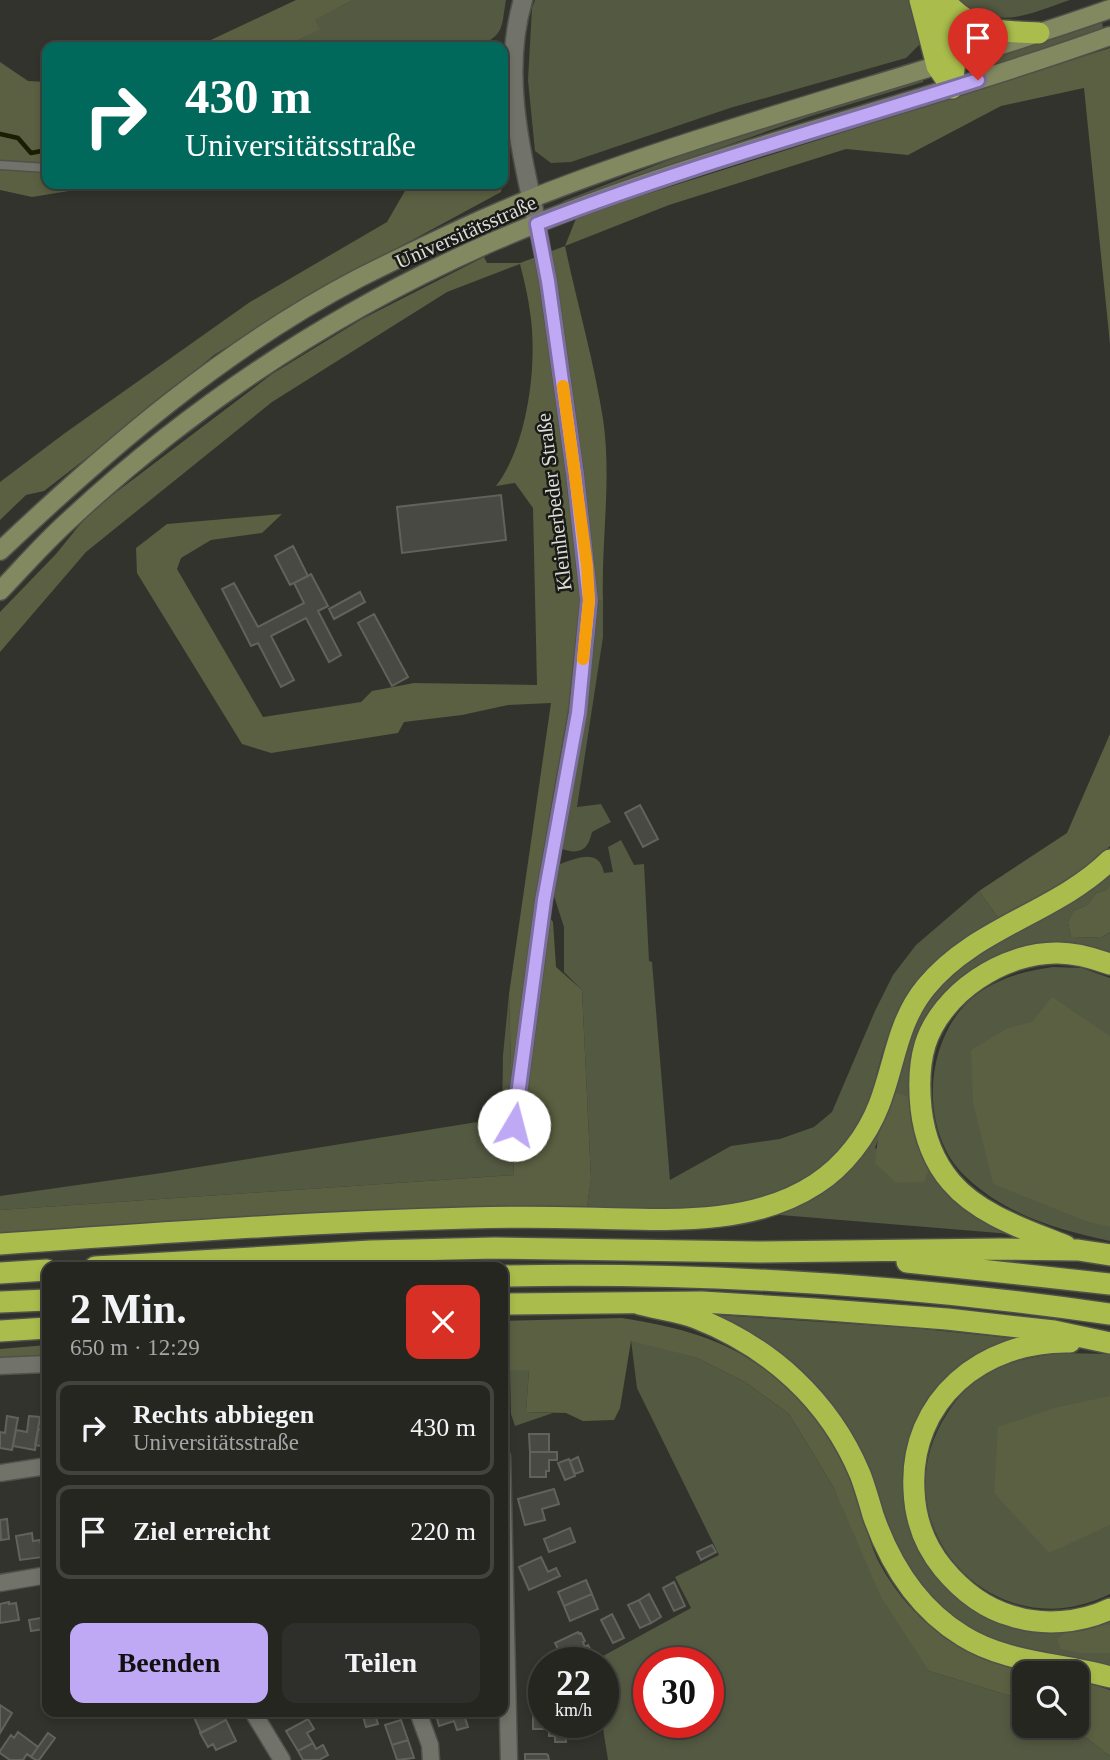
<!DOCTYPE html>
<html lang="de">
<head>
<meta charset="utf-8">
<style>
	body { margin:0; font-family:"Times New Roman",serif; background:#2e2e2a; color:#f1f3f6; height:100vh; display:flex; flex-direction:column; font-size:26px; white-space:nowrap }
	* { box-sizing:border-box; margin:0 }
	p { font-size:23px; color:#a4a5a5 }
	.icon { flex:none; width:38px; height:38px; fill:none; stroke:currentColor; stroke-width:2; stroke-linecap:round; stroke-linejoin:round }
	.map { position:relative; flex:1; overflow:hidden }
	.panel { position:absolute; left:42px; top:1262px; width:466px; height:455px; display:flex; flex-direction:column; background:#262621; border-radius:14px; box-shadow:0 4px 10px #0003,0 0 0 2px #42433f }
	.panel>* { flex:none }
	.hud { position:absolute; left:42px; top:42px; width:466px; height:147px; border-radius:14px; box-shadow:0 4px 10px #0003,0 0 0 2px #42433f; background:#00695c; color:#fff; overflow:hidden }
	.buttons { position:absolute; left:1012px; top:1661px; display:grid; gap:14px }
	.buttons a { display:grid; place-items:center; width:77px; height:77px; border-radius:14px; background:#262621; box-shadow:0 4px 10px #0003,0 0 0 2px #42433f; font-size:35px }
	.speed { position:absolute; left:528px; top:1647px; display:flex; gap:14px; font-size:35px; font-weight:700; text-align:center }
	.speed>* { display:grid; place-content:center; width:91px; height:91px; border-radius:50%; background:#262621; box-shadow:0 4px 10px #0003,0 0 0 2px #42433f; line-height:1 }
	.speed small { font-size:18px; font-weight:400 }
	.speed .limit { border:10px solid #d22; background:#fff; color:#111 }
	.pin { position:absolute; display:grid; place-items:center; width:60px; height:60px; color:#fff; margin:-72px -30px; border-radius:50% 50% 50% 0; rotate:-45deg; box-shadow:0 0 7px #0007 }
	.pin .icon { rotate:45deg }
	.me { position:absolute; width:77px; margin:-38px; rotate:8deg; stroke-linejoin:round; filter:drop-shadow(0 0 5px #0008) }
	.turn { display:flex; align-items:center; gap:24px; height:147px; padding:0 28px; font-size:32px }
	.turn .icon { width:91px; height:91px; stroke-width:2.5 }
	.turn b { display:block; font-size:49px; line-height:60px }
	.round { display:grid; place-items:center; flex:none; width:74px; height:74px; border-radius:14px; background:#2e2e2a }
	.overview { display:flex; align-items:center; justify-content:space-between; height:119px; padding:0 28px }
	h1 { font-size:42px; font-weight:800; line-height:52px }
	.primary-button { display:flex; gap:14px; margin-top:auto; padding:14px 28px }
	.primary-button a { flex:1; height:80px; border-radius:14px; background:#bfa9f4; color:#111; font-size:28px; font-weight:800; line-height:80px; text-align:center }
	.primary-button a+a { background:#2e2e2a; color:#f1f3f6 }
	ul { padding:0; list-style:none }
	li { display:flex; align-items:center; gap:21px; height:94px; margin:0 14px 10px; padding:0 14px; border:4px solid #42433f; border-radius:14px }
	li div { flex:1 }
	li b { display:block; font-size:26px }
	li em { font-style:normal }
	.map>svg:first-child { display:block }
</style>
</head>
<body>
<div class="map">
<svg width="1110" height="1760" viewBox="0 0 1110 1760">
	<rect width="100%" height="100%" fill="#32332c"/>
	<path fill="#545942" fill-rule="evenodd" d="M 353,0 L 506,0 C 501,28 505,34 478,47 L 282,47 L 319,30 L 314,20 Z
		M 535,0 L 908,0 L 920,31 L 919,45 L 906,58 L 730,108 L 571,162 L 551,163 L 535,151 L 528,80 L 532,8 Z
		M 956,0 L 1070,0 C 1025,15 999,31 956,0 Z
		M 1102,20 L 1103,29 L 993,66 L 979,69 L 966,66 Z
		M 923,79 L 923,82 L 811,116 L 562,203 L 564,201 L 697,149 Z
		M 596,600 L 603,601 L 603,637 L 577,807 L 601,804 L 611,822 L 592,832 C 588,850 580,855 562,849 L 562,844 L 594,644 Z
		M 621,840 L 634,865 L 644,864 L 649,961 L 652,962 L 670,1180 L 731,1146 L 780,1139 L 814,1127 L 832,1112 L 875,1011 L 893,975 L 916,945 L 979,891 L 999,919 C 979,930 958,941 941,957 C 930,967 902,1008 895,1022 C 880,1049 877,1080 867,1108 C 851,1152 806,1186 762,1199 C 706,1214 645,1208 587,1207 L 591,1179 L 582,990 L 564,972 L 564,927 L 553,893 L 560,864 C 578,858 599,848 604,873 L 613,872 L 608,847 Z
		M 1110,871 L 1110,885 L 1106,890 L 1096,893 L 1087,905 L 1073,911 L 1068,922 L 1071,938 L 1102,937 L 1110,932 L 1110,957 L 1035,949 L 933,1015 L 920,1143 L 1011,1234 L 768,1214 L 823,1189 L 929,997 L 968,958 ZM 908,1097 C 910,1123 917,1146 929,1169 L 875,1148 L 889,1110 Z
		M 1053,967 L 1082,968 L 1110,978 L 1110,1241 C 1058,1230 1006,1215 966,1177 C 919,1133 923,1042 971,999 C 994,979 1023,971 1053,967 Z
		M 509,994 L 514,1175 L 0,1210 L 0,1196 L 162,1173 L 502,1118 L 503,1055 Z
		M 717,1315 L 913,1328 L 1021,1339 L 927,1408 L 913,1526 L 982,1608 L 1110,1615 L 1110,1624 L 1104,1626 L 1080,1653 L 1110,1653 L 1110,1672 L 993,1646 L 966,1630 L 906,1575 L 866,1472 L 732,1324 Z
		M 631,1340 L 697,1358 L 745,1382 L 789,1414 L 834,1488 L 929,1671 L 1024,1700 L 1024,1726 L 1071,1726 L 1110,1756 L 1110,1760 L 608,1760 L 602,1722 L 604,1722 L 604,1662 L 592,1662 L 691,1608 L 675,1577 L 719,1555 L 637,1388 ZM 649,1662 L 709,1662 L 709,1722 L 649,1722 Z
		M 1061,1353 L 1110,1354 L 1110,1594 C 992,1653 875,1522 948,1412 C 957,1398 970,1383 985,1374 C 1009,1361 1035,1356 1061,1353 Z
		M 510,1370 L 529,1370 L 526,1412 L 553,1413 L 515,1426 L 511,1414 Z"/>
	<path fill="#5a6041" d="M 296,0 L 353,0 L 315,20 L 320,30 L 282,47 L 196,47 Z
		M 1110,48 L 1110,344 L 1084,88 L 1001,106 L 908,155 L 846,149 L 669,205 L 565,246 C 577,303 594,361 603,419 C 612,479 601,541 603,601 L 582,599 C 576,707 543,812 537,919 L 550,918 L 553,922 L 556,967 L 582,990 L 591,1179 L 587,1207 L 283,1217 L 0,1233 L 0,1210 L 514,1175 L 509,994 L 551,703 L 508,705 L 462,715 L 404,722 L 398,733 L 271,753 L 242,744 L 137,573 L 136,548 L 167,524 L 282,514 L 262,533 L 211,540 L 181,558 L 177,569 L 263,717 L 361,702 L 372,691 L 414,683 L 537,685 L 533,508 L 515,483 L 496,486 C 528,445 538,362 530,312 C 528,296 524,280 520,264 L 447,292 L 272,402 L 86,552 L 0,652 L 0,612 L 56,554 L 90,512 L 272,374 L 362,319 L 484,257 L 487,263 L 520,263 L 565,246 L 577,216 Z
		M 0,62 L 28,81 L 47,82 L 47,184 L 112,184 L 32,197 L 0,190 Z
		M 502,136 L 506,163 L 501,192 L 322,289 L 214,355 L 142,415 L 44,491 L 26,495 L 0,520 L 0,482 L 65,433 L 250,302 L 387,222 L 409,184 L 502,184 Z
		M 1110,734 L 1110,846 C 1073,882 1044,897 999,919 L 979,891 L 1067,833 Z
		M 1110,885 L 1110,932 L 1102,937 L 1071,938 L 1068,922 L 1073,911 L 1087,905 L 1096,893 L 1106,890 Z
		M 1052,997 L 1110,1036 L 1110,1227 L 1088,1222 L 993,1184 L 973,1102 L 971,1050 L 1008,1028 L 1032,1022 Z
		M 896,1093 L 909,1097 C 910,1123 917,1146 929,1169 L 924,1182 L 896,1183 L 875,1163 L 878,1138 L 892,1095 Z
		M 622,1318 C 699,1330 754,1348 807,1409 C 813,1417 822,1425 827,1433 C 850,1468 858,1508 872,1546 C 877,1561 886,1575 895,1588 C 931,1638 981,1664 1041,1673 L 1024,1673 L 1024,1700 L 929,1671 L 881,1597 L 834,1488 L 789,1414 L 745,1382 L 697,1358 L 631,1341 L 620,1408 L 614,1420 L 583,1421 L 566,1413 L 526,1412 L 529,1370 L 510,1370 L 502,1348 L 502,1321 Z
		M 47,1345 L 47,1357 L 0,1360 L 0,1349 Z
		M 1110,1396 L 1110,1525 L 1049,1553 L 994,1493 L 998,1427 L 1054,1408 Z
		M 1110,1624 L 1110,1653 L 1080,1653 L 1061,1649 L 1057,1639 L 1067,1631 Z
		M 1076,1679 L 1110,1690 L 1110,1756 L 1071,1726 L 1076,1726 Z"/>
	<g fill="none" stroke-linecap="round" stroke-linejoin="round">
		<path stroke="#191d02" stroke-width="4.5" d="M 0,134 L 18,138 L 31,153 L 47,150"/>
	</g>
	<path fill="#474942" stroke="#61635b" stroke-width="2" d="M 501,495 L 506,540 L 402,553 L 397,507 Z
		M 293,546 L 308,576 L 290,585 L 275,556 Z
		M 311,574 L 328,606 L 318,611 L 341,655 L 329,662 L 306,618 L 271,636 L 294,680 L 281,687 L 258,643 L 251,646 L 222,589 L 234,583 L 258,627 L 304,603 L 294,583 Z
		M 360,592 L 365,602 L 334,619 L 329,609 Z
		M 374,614 L 408,677 L 392,686 L 358,623 Z
		M 640,805 L 658,839 L 643,847 L 625,813 Z
		M 7,1416 L 18,1418 L 12,1450 L 0,1448 L 0,1432 L 5,1433 Z
		M 29,1416 L 40,1417 L 35,1450 L 13,1446 L 16,1430 L 27,1432 Z
		M 38,1429 L 47,1431 L 47,1447 L 35,1445 Z
		M 529,1434 L 549,1434 L 549,1452 L 530,1452 Z
		M 530,1452 L 557,1452 L 557,1460 L 549,1460 L 549,1471 L 546,1471 L 546,1477 L 530,1477 Z
		M 578,1457 L 583,1471 L 575,1474 L 570,1461 Z
		M 569,1459 L 575,1476 L 565,1480 L 558,1463 Z
		M 554,1489 L 559,1504 L 542,1509 L 545,1520 L 525,1525 L 518,1499 Z
		M 7,1519 L 9,1539 L 1,1540 L 0,1520 Z
		M 570,1528 L 575,1542 L 549,1552 L 544,1539 Z
		M 32,1533 L 33,1541 L 40,1540 L 43,1557 L 20,1560 L 16,1536 Z
		M 712,1545 L 716,1552 L 701,1560 L 697,1552 Z
		M 541,1557 L 548,1572 L 556,1568 L 560,1576 L 529,1590 L 519,1567 Z
		M 586,1580 L 592,1594 L 564,1606 L 558,1592 Z
		M 674,1582 L 685,1606 L 674,1611 L 663,1588 Z
		M 592,1594 L 598,1609 L 570,1621 L 564,1606 Z
		M 649,1594 L 661,1617 L 651,1623 L 639,1600 Z
		M 639,1600 L 651,1623 L 640,1628 L 628,1605 Z
		M 9,1602 L 9,1604 L 16,1603 L 19,1620 L 0,1623 L 0,1604 Z
		M 612,1614 L 624,1638 L 613,1643 L 601,1620 Z
		M 41,1618 L 44,1629 L 31,1631 L 29,1620 Z
		M 578,1632 L 579,1634 L 581,1633 L 585,1641 L 583,1642 L 585,1647 L 588,1645 L 593,1654 L 575,1662 L 565,1662 L 555,1643 Z
		M 533,1701 L 544,1701 L 544,1715 L 533,1715 Z
		M 0,1705 L 12,1713 L 0,1733 Z
		M 201,1712 L 221,1712 L 226,1720 L 201,1733 L 193,1715 Z
		M 374,1712 L 378,1724 L 366,1727 L 362,1713 Z
		M 435,1712 L 463,1712 L 468,1727 L 457,1730 L 454,1721 L 439,1726 Z
		M 533,1715 L 544,1715 L 544,1722 L 558,1722 L 558,1729 L 533,1729 Z
		M 308,1719 L 314,1729 L 307,1733 L 313,1743 L 298,1751 L 286,1731 Z
		M 226,1720 L 236,1741 L 216,1750 L 213,1744 L 208,1747 L 200,1733 Z
		M 401,1720 L 408,1740 L 392,1745 L 385,1725 Z
		M 561,1727 L 563,1735 L 566,1735 L 566,1742 L 555,1742 L 555,1736 L 549,1736 L 549,1729 Z
		M 18,1732 L 38,1747 L 31,1757 L 27,1754 L 23,1760 L 10,1760 L 0,1753 L 0,1751 L 11,1735 L 14,1738 Z
		M 48,1733 L 55,1738 L 39,1760 L 36,1760 L 31,1757 Z
		M 408,1740 L 414,1758 L 397,1760 L 392,1745 Z
		M 313,1743 L 316,1749 L 323,1745 L 328,1755 L 319,1760 L 303,1760 L 298,1751 Z
		M 525,1754 L 546,1754 L 548,1755 L 549,1760 L 525,1760 Z"/>
	<g fill="none" stroke-linecap="round" stroke-linejoin="round">
		<defs>
			<path id="service" d="M 0,165 L 47,168"/>
			<path id="minor" d="M 514,1125 L 544,900 L 577,713 L 589,600 L 575,474 L 548,281 L 537,224
				M 0,1366 L 47,1364
				M 502,1456 L 509,1760
				M 0,1473 L 47,1466
				M 0,1583 L 47,1575
				M 253,1712 L 282,1760
				M 418,1712 L 430,1745 L 431,1760"/>
			<path id="tertiary" d="M 523,0 C 501,74 521,151 537,224"/>
			<path id="secondary" d="M 0,551 C 109,448 225,348 359,278 C 415,250 472,222 530,199 C 720,124 918,77 1110,9
				M 0,591 C 22,568 43,544 66,523 C 191,406 335,311 492,242 C 692,156 906,109 1110,36"/>
			<path id="motorway" d="M 920,0 L 937,66 L 952,88
				M 940,0 L 955,60 L 952,88
				M 944,0 C 973,33 998,31 1039,33
				M 0,1244 C 156,1233 312,1222 468,1218 C 507,1217 546,1217 584,1218 C 660,1219 749,1228 816,1184 C 844,1166 867,1136 879,1105 C 895,1064 897,1022 926,987 C 975,927 1056,913 1110,860
				M 1066,1246 C 1027,1230 979,1215 951,1182 C 933,1161 924,1135 921,1108 C 919,1088 919,1065 925,1045 C 941,993 1004,952 1058,953 C 1076,953 1093,958 1110,964
				M 907,1262 L 1110,1284
				M 95,1267 L 371,1251 L 495,1248 L 758,1252 L 1000,1249 L 1078,1250 L 1110,1255
				M 0,1273 L 47,1270
				M 502,1276 C 705,1272 909,1285 1110,1314
				M 0,1302 L 47,1300
				M 502,1304 L 702,1302 L 815,1309 L 947,1319 L 1054,1331 L 1110,1343
				M 639,1304 C 657,1309 678,1311 696,1318 C 770,1347 829,1400 860,1474 C 865,1487 869,1501 873,1515 C 890,1564 917,1608 963,1636 C 1006,1663 1061,1663 1110,1677
				M 0,1331 L 47,1328
				M 1070,1342 C 983,1340 909,1400 914,1490 C 915,1520 925,1546 943,1568 C 962,1591 983,1608 1012,1616 C 1043,1626 1080,1623 1110,1609"/>
		</defs>
		<use href="#service" stroke="#50514b" stroke-width="11"/>
		<use href="#minor" stroke="#50514b" stroke-width="19"/>
		<use href="#tertiary" stroke="#50514b" stroke-width="21"/>
		<use href="#secondary" stroke="#50514b" stroke-width="21"/>
		<use href="#motorway" stroke="#50514b" stroke-width="24"/>
		<use href="#service" stroke="#71736b" stroke-width="8"/>
		<use href="#minor" stroke="#71736b" stroke-width="16"/>
		<use href="#tertiary" stroke="#71736b" stroke-width="18"/>
		<use href="#secondary" stroke="#828961" stroke-width="18"/>
		<use href="#motorway" stroke="#aabc4b" stroke-width="21"/>
	</g>
	<g fill="none" stroke-linecap="round" stroke-linejoin="round">
		<defs>
			<path id="route" d="M 514,1125 L 544,900 L 578,713 L 589,600 L 575,474 L 548,281 L 537,224 C 681,168 831,127 978,80"/>
		</defs>
		<use href="#route" stroke="#7c6e9f" stroke-width="18"/>
		<use href="#route" stroke="#bfa9f4" stroke-width="12"/>
		<path stroke="#f59e0b" stroke-width="12" d="M 563,386 L 587,566 L 589,600 L 583,659"/>
	</g>
	<g text-anchor="middle" stroke-width="5" stroke-linejoin="round" paint-order="stroke">
		<g font-size="21" fill="#dcddd9" stroke="#1a1a17">
			<text transform="translate(466 232) rotate(-24)" y="7">Universitätsstraße</text>
			<text transform="translate(554 502) rotate(-97)" y="7">Kleinherbeder Straße</text>
		</g>
	</g>
</svg>
<div class="buttons">
<a><svg class="icon" aria-label="search" viewBox="0 0 24 24"><circle cx="10" cy="10" r="6"/><path d="M15 15l6 6"/></svg></a>
</div>
<div class="speed"><div>22<small>km/h</small></div><div class="limit">30</div></div>
<div class="pin" style="left:978px;top:80px;background:#d93025"><svg class="icon" aria-label="arrive" viewBox="0 0 24 24"><path d="M6 21V4h12l-3 4 3 4H6"/></svg></div>
<svg class="me" style="left:514px;top:1125px" viewBox="-20 -20 40 40"><circle r="19" fill="#fff"/><path d="M0-13L10 11 0 6-10 11z" fill="#bfa9f4"/></svg>
<div class="hud">
<div class="turn"><svg class="icon" aria-label="right" viewBox="0 0 24 24"><path d="M7 20v-9h11M14 6l5 5-5 5"/></svg><div><b>430 m</b>Universitätsstraße</div></div>
</div>
<section class="panel">
<div class="overview"><div><h1>2 Min.</h1><p>650 m · 12:29</p></div><a class="round" style="background:#d93025;color:#fff"><svg class="icon" aria-label="close" viewBox="0 0 24 24"><path d="M6 6l12 12M18 6L6 18"/></svg></a></div>
<ul>
<li><svg class="icon" aria-label="right" viewBox="0 0 24 24"><path d="M7 20v-9h11M14 6l5 5-5 5"/></svg><div><b>Rechts abbiegen</b><p>Universitätsstraße</p></div><em>430 m</em></li>
<li><svg class="icon" aria-label="arrive" viewBox="0 0 24 24"><path d="M6 21V4h12l-3 4 3 4H6"/></svg><div><b>Ziel erreicht</b></div><em>220 m</em></li>
</ul>
<div class="primary-button"><a>Beenden</a><a>Teilen</a></div>
</section>
</div>
</body>
</html>
